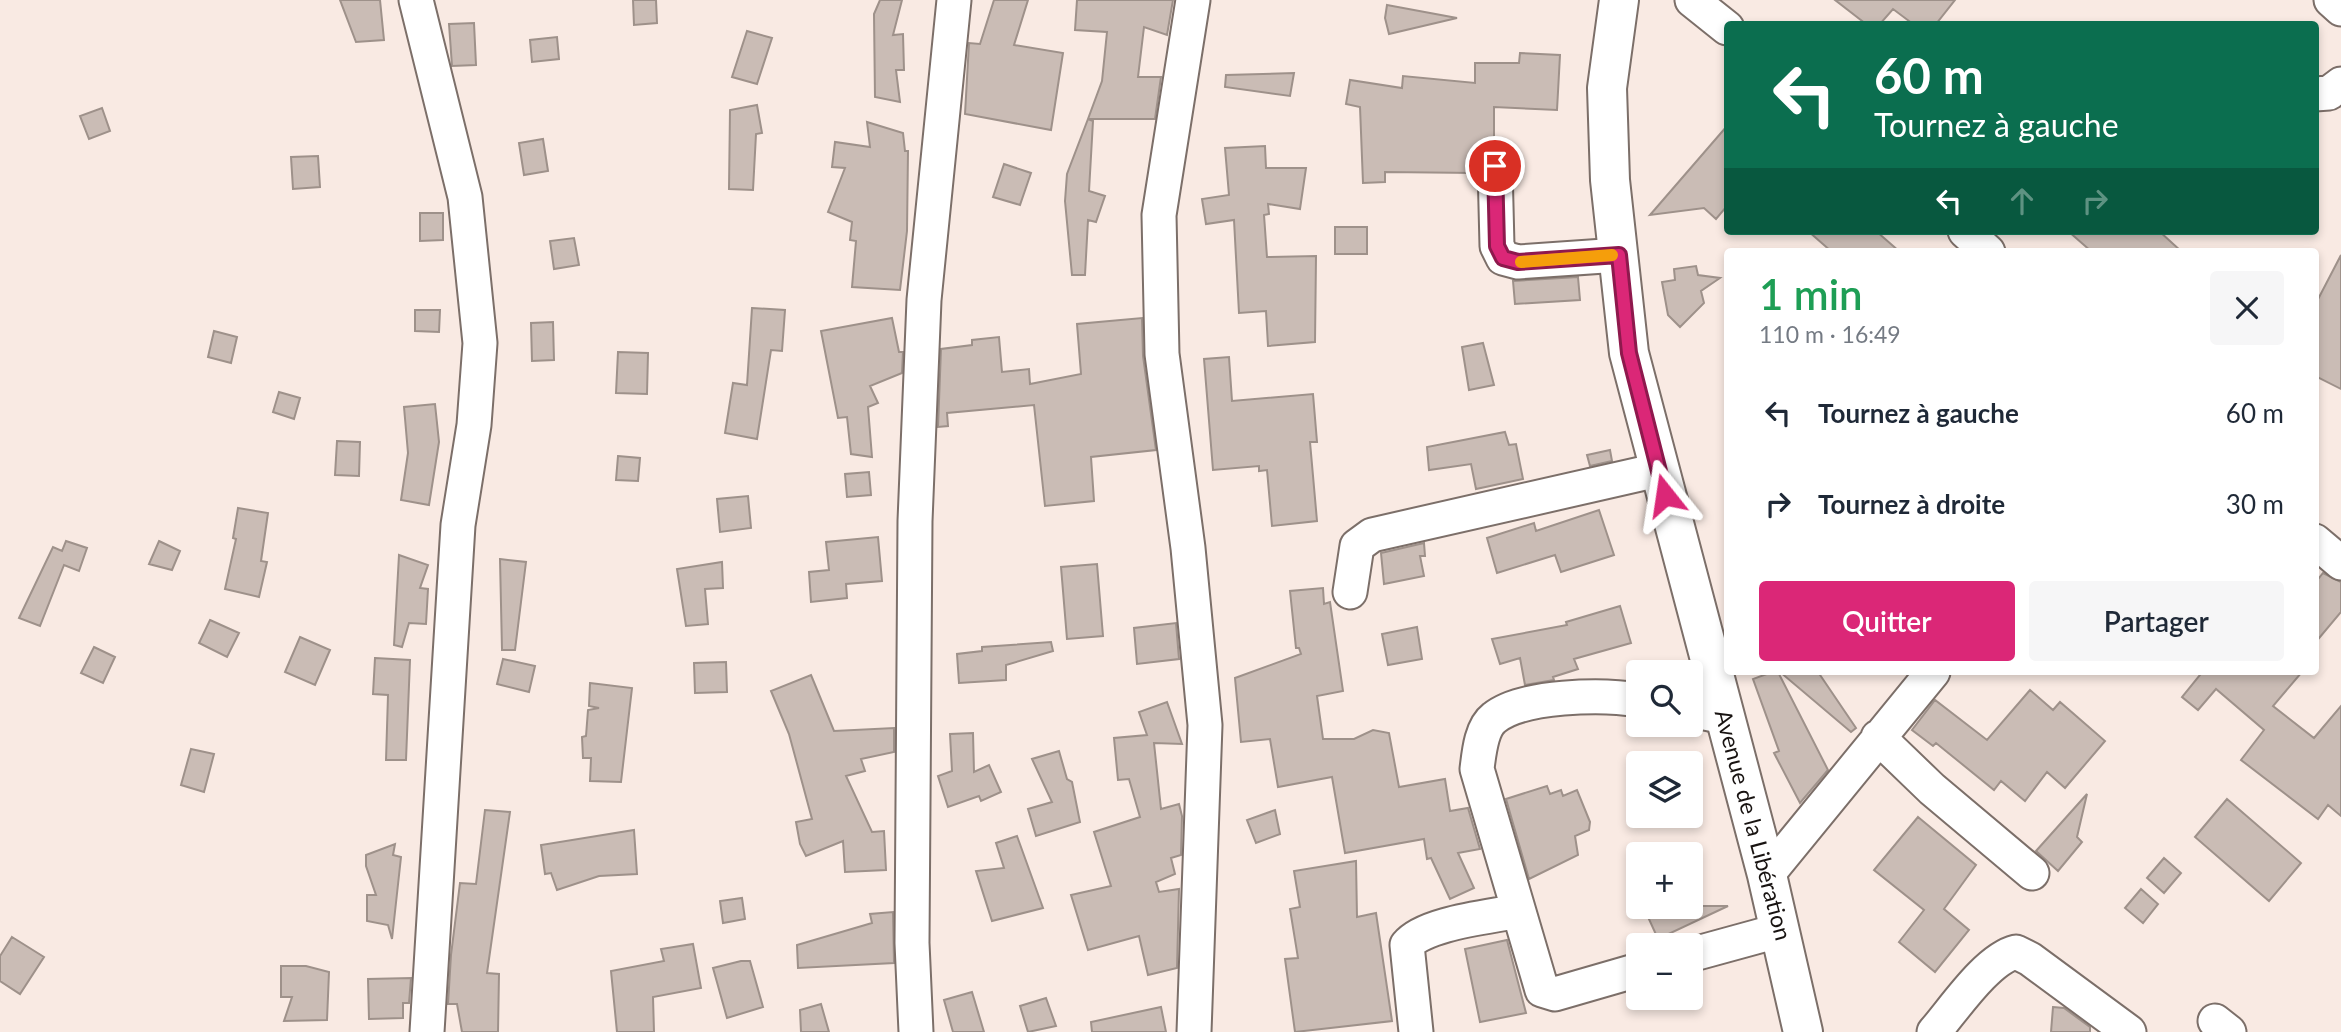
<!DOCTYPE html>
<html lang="fr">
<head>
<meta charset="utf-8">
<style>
	body { margin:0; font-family:Lato,sans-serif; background:#f6f6f7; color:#1f2937; height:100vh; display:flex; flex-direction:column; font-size:26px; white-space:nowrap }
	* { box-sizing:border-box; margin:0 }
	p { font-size:23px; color:#747a83 }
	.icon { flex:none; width:38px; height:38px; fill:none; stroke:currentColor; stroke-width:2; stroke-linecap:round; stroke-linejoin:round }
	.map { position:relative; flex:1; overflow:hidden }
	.panel { position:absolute; left:1724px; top:248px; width:595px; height:427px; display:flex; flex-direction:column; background:#fff; border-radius:7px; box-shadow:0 4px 10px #0003 }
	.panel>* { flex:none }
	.hud { position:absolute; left:1724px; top:21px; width:595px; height:214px; border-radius:7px; box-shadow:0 4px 10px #0003; background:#0b6e4f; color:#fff; overflow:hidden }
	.fabs { position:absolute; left:1626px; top:660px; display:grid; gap:14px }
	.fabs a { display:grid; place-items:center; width:77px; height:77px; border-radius:7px; background:#fff; box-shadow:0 4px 10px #0003; font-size:35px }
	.pin { position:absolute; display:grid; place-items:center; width:60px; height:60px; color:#fff; margin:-30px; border:4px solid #fff; border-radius:50%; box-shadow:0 2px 7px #0007 }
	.me { position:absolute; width:77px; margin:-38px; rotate:345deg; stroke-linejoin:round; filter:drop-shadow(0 0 5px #0008) }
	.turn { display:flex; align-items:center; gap:24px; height:147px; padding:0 35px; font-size:32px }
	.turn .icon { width:91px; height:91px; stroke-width:2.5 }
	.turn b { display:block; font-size:49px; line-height:60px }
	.lanes { display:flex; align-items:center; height:66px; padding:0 35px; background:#0003; justify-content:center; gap:35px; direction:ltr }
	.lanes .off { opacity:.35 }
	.round { display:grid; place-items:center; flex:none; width:74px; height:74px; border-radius:7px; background:#f6f6f7 }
	.head { display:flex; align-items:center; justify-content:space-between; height:119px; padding:0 35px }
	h1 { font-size:42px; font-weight:600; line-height:52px; color:#1e9e55 }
	.cta { display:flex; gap:14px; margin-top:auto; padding:14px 35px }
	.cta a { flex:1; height:80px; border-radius:7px; background:#db2777; color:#fff; font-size:28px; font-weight:600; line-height:80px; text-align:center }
	.cta a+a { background:#f6f6f7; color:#1f2937 }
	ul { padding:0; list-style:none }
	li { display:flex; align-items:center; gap:21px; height:91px; padding:0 35px }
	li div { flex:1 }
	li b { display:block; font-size:26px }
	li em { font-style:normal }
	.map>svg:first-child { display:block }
</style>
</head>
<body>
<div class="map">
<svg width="2341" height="1032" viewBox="0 0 2341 1032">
	<rect width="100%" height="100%" fill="#f9eae3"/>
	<path fill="#cabcb5" stroke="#9e918a" stroke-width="2" d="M 340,0 L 380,0 L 384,40 L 356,42 Z
		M 633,0 L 656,0 L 657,23 L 634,25 Z
		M 880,0 L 902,0 L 893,35 L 903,34 L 904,70 L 896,70 L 900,102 L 875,97 L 874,14 Z
		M 994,0 L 1028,0 L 1014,45 L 1063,53 L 1051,130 L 965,114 L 969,43 L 980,44 Z
		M 1077,0 L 1173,0 L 1167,35 L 1144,27 L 1138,77 L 1161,77 L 1155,119 L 1088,119 L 1102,81 L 1107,32 L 1075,30 Z
		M 1835,0 L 1955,0 L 1936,24 L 1913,24 L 1893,9 L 1880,24 L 1866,24 Z
		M 1387,5 L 1457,18 L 1389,34 L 1385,18 Z
		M 474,23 L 476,65 L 452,66 L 449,24 Z
		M 747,31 L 772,38 L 757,84 L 732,77 Z
		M 557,37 L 559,59 L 532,62 L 530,40 Z
		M 1520,53 L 1560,55 L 1557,110 L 1494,107 L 1494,147 L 1478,153 L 1476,173 L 1385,172 L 1385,182 L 1363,183 L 1360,107 L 1346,104 L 1350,80 L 1402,88 L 1403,76 L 1475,83 L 1475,63 L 1519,63 Z
		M 1294,73 L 1290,96 L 1225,87 L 1226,75 Z
		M 757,105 L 762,133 L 756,134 L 753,190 L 729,189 L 730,110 Z
		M 102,108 L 110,131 L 89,139 L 80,116 Z
		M 1088,119 L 1093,121 L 1089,191 L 1105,196 L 1096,222 L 1088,220 L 1085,275 L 1072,275 L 1065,201 L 1067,174 Z
		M 867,122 L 903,133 L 905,151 L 908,151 L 907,231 L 900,290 L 852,287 L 856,241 L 850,240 L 852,222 L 828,212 L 845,168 L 832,167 L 835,142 L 870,147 Z
		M 1727,126 L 1727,206 L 1716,219 L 1704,208 L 1650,215 Z
		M 543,139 L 548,171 L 524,175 L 519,143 Z
		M 1265,146 L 1266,168 L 1306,168 L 1300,209 L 1268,204 L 1269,214 L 1264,215 L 1267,257 L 1316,256 L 1315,342 L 1268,346 L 1266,311 L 1239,313 L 1234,220 L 1206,224 L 1202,199 L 1229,195 L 1225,148 Z
		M 318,156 L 320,187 L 293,189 L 291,157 Z
		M 1004,164 L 1031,173 L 1020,205 L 993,197 Z
		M 420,213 L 443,213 L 443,240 L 420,241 Z
		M 1335,227 L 1367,227 L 1367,254 L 1335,254 Z
		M 1808,231 L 1876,231 L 1900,252 L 1832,252 Z
		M 2068,231 L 2159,231 L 2182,252 L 2092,252 Z
		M 574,238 L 579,265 L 554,269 L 550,241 Z
		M 2341,255 L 2341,389 L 2315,376 L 2315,305 Z
		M 1696,266 L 1698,275 L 1720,278 L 1701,291 L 1704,303 L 1680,327 L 1668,315 L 1662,282 L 1675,280 L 1674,269 Z
		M 1578,277 L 1580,300 L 1515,304 L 1513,281 Z
		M 752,308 L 785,310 L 782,351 L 771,350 L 757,439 L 725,433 L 733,383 L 747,385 Z
		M 415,310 L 440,310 L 439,332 L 415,331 Z
		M 892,318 L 899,352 L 903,352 L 902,373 L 870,386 L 878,403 L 868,407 L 872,457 L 851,454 L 847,417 L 838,418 L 821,331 Z
		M 1142,318 L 1143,356 L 1156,450 L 1091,457 L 1094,501 L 1045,506 L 1034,405 L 947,413 L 948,426 L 938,427 L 941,349 L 972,345 L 972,340 L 999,337 L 1002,372 L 1029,369 L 1030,384 L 1081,374 L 1077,324 Z
		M 553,322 L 554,360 L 532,361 L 531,323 Z
		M 214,331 L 237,337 L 231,363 L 208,357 Z
		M 1483,343 L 1494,385 L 1469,390 L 1462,347 Z
		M 618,352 L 648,353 L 647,394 L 616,393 Z
		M 1229,357 L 1232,401 L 1313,394 L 1317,442 L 1310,442 L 1317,521 L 1272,526 L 1267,470 L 1259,471 L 1259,466 L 1213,470 L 1204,359 Z
		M 279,392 L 300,398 L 294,419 L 273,412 Z
		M 435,404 L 439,442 L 429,505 L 401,500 L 408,453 L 404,407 Z
		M 1505,432 L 1509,445 L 1516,444 L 1523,479 L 1476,489 L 1471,464 L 1429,470 L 1427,447 Z
		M 337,441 L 360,442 L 359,476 L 335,475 Z
		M 1610,450 L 1612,461 L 1590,466 L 1587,455 Z
		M 618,456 L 640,458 L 638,481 L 616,480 Z
		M 869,472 L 871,495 L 847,497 L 845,474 Z
		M 748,496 L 751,528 L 720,532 L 717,499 Z
		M 238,508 L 268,513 L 261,561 L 267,562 L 259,597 L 225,589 L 236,539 L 233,538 Z
		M 1599,510 L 1614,555 L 1561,572 L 1555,555 L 1497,573 L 1487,538 L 1534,523 L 1536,531 Z
		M 878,537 L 882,581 L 846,584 L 847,598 L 811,602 L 809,572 L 829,570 L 826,542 Z
		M 66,541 L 87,548 L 79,571 L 64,565 L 40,626 L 19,618 L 53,547 L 62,551 Z
		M 159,541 L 180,551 L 172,570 L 149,564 Z
		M 1424,543 L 1425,556 L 1420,556 L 1424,576 L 1384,584 L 1381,553 Z
		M 399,555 L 428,565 L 420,588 L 428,589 L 426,624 L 409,623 L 402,647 L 394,645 Z
		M 500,559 L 526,562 L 515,650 L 502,650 Z
		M 722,562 L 723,588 L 705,589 L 708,624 L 686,626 L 677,569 Z
		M 1097,564 L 1103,636 L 1067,639 L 1061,567 Z
		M 2323,573 L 2341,582 L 2341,612 L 2315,643 L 2315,583 Z
		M 1323,588 L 1324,604 L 1330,602 L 1343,691 L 1317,696 L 1323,739 L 1354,739 L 1373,730 L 1389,733 L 1399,787 L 1445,779 L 1450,811 L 1468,808 L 1480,849 L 1458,853 L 1474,888 L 1450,899 L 1431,858 L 1427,859 L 1424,839 L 1345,853 L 1332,777 L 1278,787 L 1270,739 L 1241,742 L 1235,678 L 1301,654 L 1299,648 L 1296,648 L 1290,591 Z
		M 1620,606 L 1631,643 L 1574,659 L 1578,669 L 1553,677 L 1554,680 L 1525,685 L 1520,658 L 1500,664 L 1492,639 L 1567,625 L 1566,622 Z
		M 210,620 L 239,633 L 227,657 L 199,643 Z
		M 1176,623 L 1179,659 L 1137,664 L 1134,628 Z
		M 1417,627 L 1422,659 L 1388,665 L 1382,634 Z
		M 300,637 L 330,650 L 315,685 L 285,672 Z
		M 1051,642 L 1053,651 L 1006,665 L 1006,680 L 959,683 L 957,654 L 982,651 L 982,647 Z
		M 94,647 L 115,657 L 103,683 L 81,673 Z
		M 375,658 L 410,660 L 406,760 L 386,760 L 388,695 L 373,694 Z
		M 503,659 L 535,666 L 529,692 L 497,684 Z
		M 726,662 L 727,692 L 695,693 L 694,663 Z
		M 1772,672 L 1778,672 L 1828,770 L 1800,803 L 1774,753 L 1779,751 L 1753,679 Z
		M 1780,672 L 1818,672 L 1856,728 L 1851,732 Z
		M 2196,672 L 2302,672 L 2273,706 L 2314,738 L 2341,706 L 2341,816 L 2328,805 L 2318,819 L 2241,760 L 2264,730 L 2216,689 L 2198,710 L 2182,697 L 2200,675 Z
		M 811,675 L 834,731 L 894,728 L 894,752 L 861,759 L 865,771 L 846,776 L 872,832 L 884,831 L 886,870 L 845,872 L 843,841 L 806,856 L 800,844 L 796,822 L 812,819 L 789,734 L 771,691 Z
		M 590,683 L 632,688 L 621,782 L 590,781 L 591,758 L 583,758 L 582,737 L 586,736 L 588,710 L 599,708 L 589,706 Z
		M 2030,690 L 2053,710 L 2060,702 L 2105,741 L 2065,788 L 2047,772 L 2025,801 L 2001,781 L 1994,790 L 1936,743 L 1933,746 L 1912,730 L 1935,700 L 1987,740 Z
		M 1167,702 L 1182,744 L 1154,743 L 1161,809 L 1179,804 L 1182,816 L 1181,855 L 1171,858 L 1175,874 L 1156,882 L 1159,892 L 1179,889 L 1177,968 L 1148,975 L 1139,936 L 1088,950 L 1071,895 L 1111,886 L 1094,832 L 1140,817 L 1129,779 L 1118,780 L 1114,738 L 1147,735 L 1139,712 Z
		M 973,733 L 974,772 L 989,765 L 1001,792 L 981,801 L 979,796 L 948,807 L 938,776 L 952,771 L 950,734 Z
		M 191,749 L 214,754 L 204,792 L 181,785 Z
		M 1059,751 L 1067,779 L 1072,782 L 1080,822 L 1036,836 L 1028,809 L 1052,802 L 1032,759 Z
		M 1547,786 L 1550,794 L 1561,790 L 1563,796 L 1577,790 L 1590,822 L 1589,830 L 1575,836 L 1578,855 L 1529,879 L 1506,799 Z
		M 2087,794 L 2077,837 L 2082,842 L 2058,871 L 2036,851 Z
		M 2227,799 L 2301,863 L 2269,901 L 2195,837 Z
		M 485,810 L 510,812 L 487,973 L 499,974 L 498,1032 L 462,1032 L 457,1004 L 448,1004 L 451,955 L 460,883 L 476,884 Z
		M 1275,810 L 1280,834 L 1256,843 L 1247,820 Z
		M 1918,817 L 1976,865 L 1944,909 L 1969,930 L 1935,972 L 1899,942 L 1924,910 L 1874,870 Z
		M 634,830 L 637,874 L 599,876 L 557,890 L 551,873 L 545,874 L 541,845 Z
		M 1017,836 L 1043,908 L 992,921 L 976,871 L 1004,868 L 996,843 Z
		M 395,844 L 393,855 L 401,857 L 392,939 L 388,925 L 367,921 L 367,895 L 376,895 L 366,866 L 366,855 Z
		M 2164,858 L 2181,873 L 2164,893 L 2147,878 Z
		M 1356,861 L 1357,917 L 1376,913 L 1392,1021 L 1295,1032 L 1285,959 L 1298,958 L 1290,909 L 1300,907 L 1294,871 Z
		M 2141,889 L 2158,904 L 2143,923 L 2125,908 Z
		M 742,898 L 745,919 L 723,923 L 720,901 Z
		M 1643,906 L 1728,906 L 1658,939 Z
		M 893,912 L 894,963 L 798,968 L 797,945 L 872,923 L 870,914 Z
		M 12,937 L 44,957 L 20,994 L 0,981 L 0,956 Z
		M 1507,940 L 1526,1013 L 1480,1022 L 1465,949 Z
		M 693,944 L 701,988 L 653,997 L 654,1032 L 617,1032 L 611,971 L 664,961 L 661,949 Z
		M 741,961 L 750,961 L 763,1007 L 727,1018 L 713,968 Z
		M 281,966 L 306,966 L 329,972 L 327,1020 L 284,1021 L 292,997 L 281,997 Z
		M 411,978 L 409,1003 L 403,1003 L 403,1018 L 369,1019 L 368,979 Z
		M 972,992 L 984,1032 L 953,1032 L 944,1000 Z
		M 1046,998 L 1056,1026 L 1028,1032 L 1020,1006 Z
		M 821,1004 L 829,1032 L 801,1032 L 800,1010 Z
		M 1161,1007 L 1166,1032 L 1092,1032 L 1091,1022 Z
		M 2053,1007 L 2064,1008 L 2090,1027 L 2090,1032 L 2051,1032 Z"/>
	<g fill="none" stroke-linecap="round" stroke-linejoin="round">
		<defs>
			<path id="minor" d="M 416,0 L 465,197 L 480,343 L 474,425 L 458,525 L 427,1032
				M 1193,0 L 1159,215 L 1162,354 L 1188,548 L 1205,725 L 1194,1032
				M 1692,0 L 1727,28
				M 2331,0 L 2341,9
				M 2315,94 L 2329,93 L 2341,84
				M 1495,166 L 1497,246 L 1503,258 L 1518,262 L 1619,255
				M 1965,231 L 1988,252
				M 2315,541 L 2341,563
				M 1350,592 L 1357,546 L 1372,535 L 1658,470
				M 1638,700 C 1603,694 1522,695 1494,718 C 1481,728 1479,753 1477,769 L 1542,990 L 1555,994 L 1638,970
				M 1690,710 L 1725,717
				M 1878,737 L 1932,789 L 2032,873
				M 1767,875 L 1933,672
				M 1690,955 L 1781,930
				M 2215,1021 L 2229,1032
				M 916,1032 L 912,943 L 915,521 L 924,300 L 954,0
				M 1416,1032 L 1407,945 C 1425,923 1490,917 1518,911
				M 1934,1032 C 1954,1009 1987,959 2016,952 L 2030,959 L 2129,1032"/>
			<path id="highway" d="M 1619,0 L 1607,88 L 1610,180 L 1629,353 L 1767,875 L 1803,1032"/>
		</defs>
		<use href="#minor" stroke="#7c6f69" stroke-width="37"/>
		<use href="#highway" stroke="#7c6f69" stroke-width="42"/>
		<use href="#minor" stroke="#fff" stroke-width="33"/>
		<use href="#highway" stroke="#fff" stroke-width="38"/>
	</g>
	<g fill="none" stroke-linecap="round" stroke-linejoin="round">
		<defs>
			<path id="route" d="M 1495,166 L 1497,246 L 1503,258 L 1518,262 L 1619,255 L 1629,353 L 1665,495"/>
		</defs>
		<use href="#route" stroke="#8e194d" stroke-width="18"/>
		<use href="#route" stroke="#db2777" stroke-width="12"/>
		<path stroke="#f59e0b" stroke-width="12" d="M 1521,262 L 1612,255"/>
	</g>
	<g text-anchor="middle" stroke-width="7" stroke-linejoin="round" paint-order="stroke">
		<g font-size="23" fill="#181311" stroke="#fff">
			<text transform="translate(1753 825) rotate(75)" y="8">Avenue de la Libération</text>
		</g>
	</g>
</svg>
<div class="fabs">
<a><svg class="icon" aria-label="search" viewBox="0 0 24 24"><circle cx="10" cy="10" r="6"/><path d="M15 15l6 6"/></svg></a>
<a><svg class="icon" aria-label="layers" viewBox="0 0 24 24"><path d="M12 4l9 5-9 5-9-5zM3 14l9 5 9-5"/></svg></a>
<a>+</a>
<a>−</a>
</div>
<div class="pin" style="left:1495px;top:166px;background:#d93025"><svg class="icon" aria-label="arrive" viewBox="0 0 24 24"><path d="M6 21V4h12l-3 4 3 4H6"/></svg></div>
<svg class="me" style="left:1665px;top:495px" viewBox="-20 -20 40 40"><path d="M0-17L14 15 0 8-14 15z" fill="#db2777" stroke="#fff" stroke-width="4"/></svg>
<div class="hud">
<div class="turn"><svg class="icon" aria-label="left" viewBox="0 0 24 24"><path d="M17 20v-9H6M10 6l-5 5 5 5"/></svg><div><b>60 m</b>Tournez à gauche</div></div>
<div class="lanes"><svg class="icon" aria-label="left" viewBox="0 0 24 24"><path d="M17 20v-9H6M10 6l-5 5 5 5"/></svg><svg class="icon off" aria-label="ahead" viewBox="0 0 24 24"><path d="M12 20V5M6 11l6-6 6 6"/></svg><svg class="icon off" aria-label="right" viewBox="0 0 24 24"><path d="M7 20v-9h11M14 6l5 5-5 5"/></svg></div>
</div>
<section class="panel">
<div class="head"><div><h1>1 min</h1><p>110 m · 16:49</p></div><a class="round"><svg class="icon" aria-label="close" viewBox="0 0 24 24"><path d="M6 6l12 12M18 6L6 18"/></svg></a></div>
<ul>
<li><svg class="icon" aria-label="left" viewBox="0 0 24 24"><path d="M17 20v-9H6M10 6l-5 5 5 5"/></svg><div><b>Tournez à gauche</b></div><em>60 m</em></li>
<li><svg class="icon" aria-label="right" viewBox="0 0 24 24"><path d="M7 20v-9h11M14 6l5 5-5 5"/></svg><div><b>Tournez à droite</b></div><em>30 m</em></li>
</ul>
<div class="cta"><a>Quitter</a><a>Partager</a></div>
</section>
</div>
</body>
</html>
